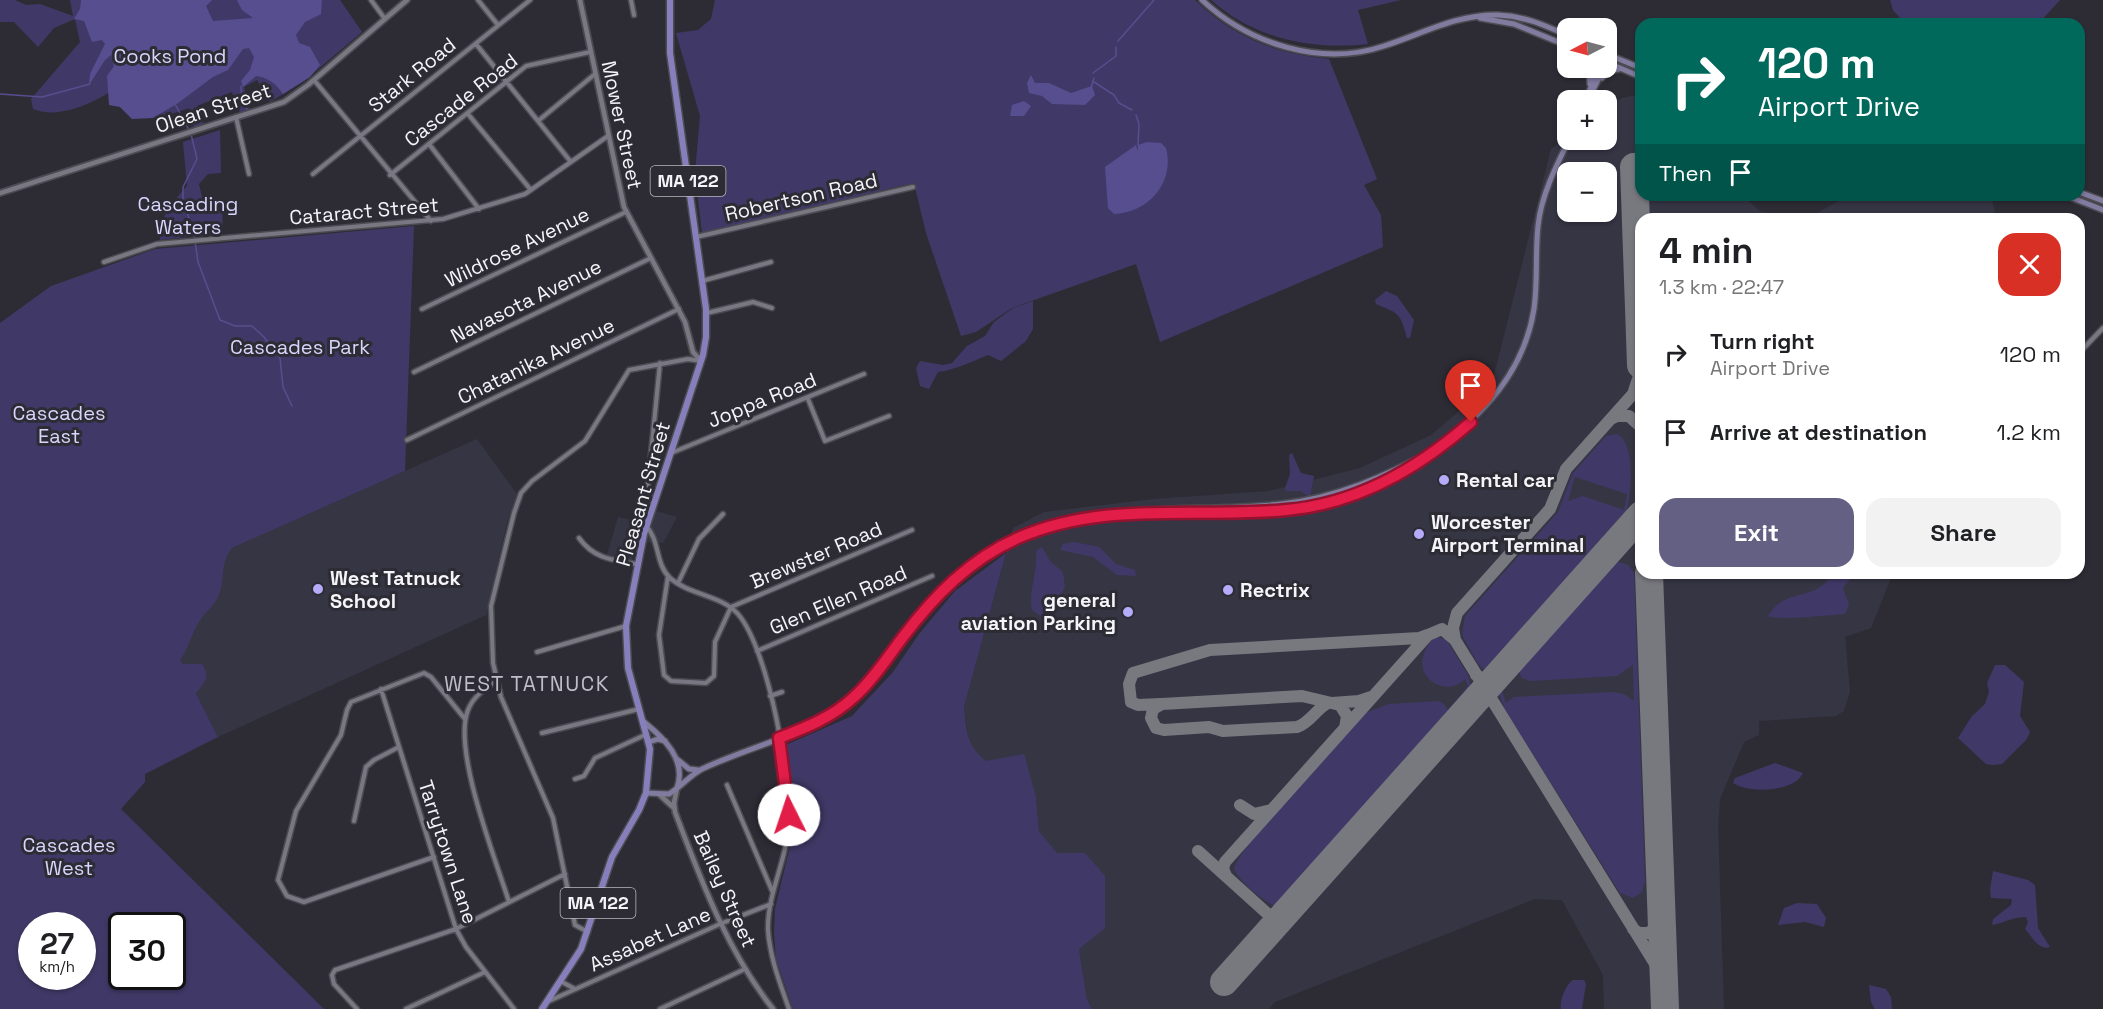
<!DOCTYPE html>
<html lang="en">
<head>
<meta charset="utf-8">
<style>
	body { margin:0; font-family:"Space Grotesk",sans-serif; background:#f2f2f2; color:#202124; height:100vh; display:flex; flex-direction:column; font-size:22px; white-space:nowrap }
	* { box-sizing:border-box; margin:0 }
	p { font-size:20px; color:#757577 }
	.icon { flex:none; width:33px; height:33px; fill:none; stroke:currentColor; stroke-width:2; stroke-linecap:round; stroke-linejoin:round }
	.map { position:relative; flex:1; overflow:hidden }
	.details { position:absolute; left:1635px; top:213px; width:450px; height:366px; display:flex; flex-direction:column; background:#fff; border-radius:18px; box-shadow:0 2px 4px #0004 }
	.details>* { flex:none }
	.hud { position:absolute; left:1635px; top:18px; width:450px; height:183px; border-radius:18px; box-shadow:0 2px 4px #0004; background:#00695c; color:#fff; overflow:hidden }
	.needle { width:39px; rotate:264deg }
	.controls { position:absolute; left:1557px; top:18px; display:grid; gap:12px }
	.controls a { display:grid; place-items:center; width:60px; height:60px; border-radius:12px; background:#fff; box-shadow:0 2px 4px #0004; font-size:30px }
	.speed { position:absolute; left:18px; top:912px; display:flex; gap:12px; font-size:30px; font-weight:700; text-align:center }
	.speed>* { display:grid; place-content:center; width:78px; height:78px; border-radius:50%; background:#fff; box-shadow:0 2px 4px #0004; line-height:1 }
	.speed small { font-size:15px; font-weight:400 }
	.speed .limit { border:3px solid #111; border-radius:9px; background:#fff; color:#111 }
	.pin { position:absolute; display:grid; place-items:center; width:51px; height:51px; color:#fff; margin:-62px -26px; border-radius:50% 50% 50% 0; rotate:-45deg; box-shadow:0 0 6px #0007 }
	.pin .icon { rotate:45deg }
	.me { position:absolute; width:66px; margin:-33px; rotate:356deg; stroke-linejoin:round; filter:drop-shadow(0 0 4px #0008) }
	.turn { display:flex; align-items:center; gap:21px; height:126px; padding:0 24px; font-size:27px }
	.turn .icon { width:78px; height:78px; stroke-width:2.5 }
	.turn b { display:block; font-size:42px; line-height:51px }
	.then { display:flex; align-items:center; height:57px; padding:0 24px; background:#0003; gap:12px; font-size:22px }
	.round { display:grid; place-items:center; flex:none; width:63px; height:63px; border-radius:18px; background:#f2f2f2 }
	.summary { display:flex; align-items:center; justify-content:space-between; height:102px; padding:0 24px }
	h1 { font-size:36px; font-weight:800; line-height:45px }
	.primary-button { display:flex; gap:12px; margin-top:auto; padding:12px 24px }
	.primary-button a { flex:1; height:69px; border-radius:18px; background:#636084; color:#fff; font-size:24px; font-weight:800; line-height:69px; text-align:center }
	.primary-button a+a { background:#f2f2f2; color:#202124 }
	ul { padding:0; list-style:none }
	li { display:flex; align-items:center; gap:18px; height:78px; padding:0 24px }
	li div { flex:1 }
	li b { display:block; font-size:22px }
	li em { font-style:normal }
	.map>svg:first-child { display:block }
</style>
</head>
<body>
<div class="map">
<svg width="2103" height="1009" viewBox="0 0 2103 1009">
	<rect width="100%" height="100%" fill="#2d2c35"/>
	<path fill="#363544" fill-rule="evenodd" d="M 1641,94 L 1641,195 L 1742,195 L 1761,212 L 1802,216 L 1817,213 L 1849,195 L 1991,195 L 1995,213 L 1990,219 L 1641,219 L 1641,573 L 1893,573 L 1871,628 L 1845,637 L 1850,691 L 1844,711 L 1836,716 L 1759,721 L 1759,735 L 1744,742 L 1720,799 L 1718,827 L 1724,1009 L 1604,1009 L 1603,975 L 1562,900 L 1535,899 L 1275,1002 L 1269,1009 L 1092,1009 L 1087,999 L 1079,949 L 1085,853 L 1057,854 L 1039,831 L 1036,797 L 971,750 L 967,730 L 964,707 L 1013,528 L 1044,512 L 1154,499 L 1269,491 L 1360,468 L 1431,435 L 1492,383 L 1551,149 L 1567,137 L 1568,140 L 1606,140 L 1607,108 L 1622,98 ZM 1568,172 L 1606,172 L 1606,212 L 1568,212 Z
		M 477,439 L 517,494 L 507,522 L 486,615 L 218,737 L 144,587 Z
		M 646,508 L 677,517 L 663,543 L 636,542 L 632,560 L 607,555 L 618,517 L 640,522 Z"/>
	<path fill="#403967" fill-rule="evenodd" d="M 0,0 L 15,0 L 26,5 L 40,4 L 73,16 L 70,0 L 340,0 L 362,32 L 304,81 L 270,102 L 257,80 L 244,87 L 250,110 L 240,113 L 232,92 L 197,106 L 204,125 L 194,129 L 189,108 L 157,119 L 138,102 L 110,92 C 89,105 57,119 33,109 L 31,99 L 80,42 L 75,19 L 54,28 L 38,47 L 14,22 L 0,22 Z
		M 715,0 L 1195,0 C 1235,38 1274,53 1329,59 L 1377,179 L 1364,185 L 1381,215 L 1383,247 L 1160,342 L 1136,264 L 1012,308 L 976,332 L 961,336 L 926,233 L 914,183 L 702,233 L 695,172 L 700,116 L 676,33 L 698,30 L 711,19 Z
		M 1211,0 L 1401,0 L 1358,10 L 1368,44 C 1311,50 1255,39 1211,0 Z
		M 1890,0 L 2060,0 L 2038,24 L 1905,24 L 1893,10 Z
		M 220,130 L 221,173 L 208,174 L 199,184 L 203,201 L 222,208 L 223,233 L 160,240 C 158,218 173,202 187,186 L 183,142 Z
		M 414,226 L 405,471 L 232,548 C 220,563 225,576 220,592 C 216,606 205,611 199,622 C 191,635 189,647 180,660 L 183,664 L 202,664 C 211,677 205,682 196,693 L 218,737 L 145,774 L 145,782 L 121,809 L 324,1009 L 0,1009 L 0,323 L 51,286 L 155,249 ZM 32,926 L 82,926 L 82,976 L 32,976 ZM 122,926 L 172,926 L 172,976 L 122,976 Z
		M 1386,291 L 1397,296 L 1414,320 L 1410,338 L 1407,338 C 1400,312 1399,314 1376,304 L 1375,300 Z
		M 1033,301 L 1033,329 L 1026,341 L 1001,361 L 988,355 C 973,361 955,370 938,372 L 929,389 L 920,386 L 916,368 L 920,361 L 943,365 L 952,363 L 967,346 L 985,336 L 994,322 L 1013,308 Z
		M 1617,434 C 1637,444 1631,498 1625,517 L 1487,672 L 1478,664 L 1462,635 L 1465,616 L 1558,512 L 1573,473 L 1606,436 ZM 1575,477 L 1627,494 L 1624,510 L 1583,496 L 1568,501 Z
		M 1292,453 L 1301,473 L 1314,476 L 1310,497 L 1300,491 L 1286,491 L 1285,488 L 1290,474 L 1289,455 Z
		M 1074,542 L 1099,547 L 1116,564 L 1135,570 L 1136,576 L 1117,575 L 1093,557 L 1060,550 L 1063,544 Z
		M 1042,547 L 1050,561 L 1063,572 L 1065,587 L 1052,610 L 1042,617 L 1032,610 C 1028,590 1038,573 1036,551 Z
		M 1006,553 L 964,707 C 967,732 966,745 986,761 L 1024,754 L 1036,797 L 1039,831 L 1057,853 L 1085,853 L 1105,876 L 1105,928 L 1079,949 L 1087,999 L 1092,1009 L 793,1009 L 776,959 L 774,933 L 775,909 L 795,825 L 786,745 L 852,716 L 893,672 L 919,634 L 955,591 Z
		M 1619,562 L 1628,565 L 1634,573 L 1645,881 L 1642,892 L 1633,898 L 1620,893 L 1505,710 L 1498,691 L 1608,567 ZM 1633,665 L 1634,701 L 1624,694 L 1612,692 L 1514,697 L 1506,703 L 1502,691 L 1519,672 L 1522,678 L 1530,681 L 1617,676 Z
		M 1832,573 L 1855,573 L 1843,588 L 1849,605 L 1845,614 C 1831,615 1774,621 1768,616 C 1785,586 1818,603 1832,573 Z
		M 1434,637 L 1446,639 L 1468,675 L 1472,689 L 1277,907 C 1259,898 1246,887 1234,870 C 1237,847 1343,738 1365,713 L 1389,704 L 1438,701 L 1444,704 L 1448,710 L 1468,686 L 1465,679 C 1447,700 1401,675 1434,637 Z
		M 1995,665 L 2005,665 L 2024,682 L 2020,716 L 2030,732 L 2026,740 L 2002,764 L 1993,765 L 1986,764 L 1958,738 L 1972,716 L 1985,704 L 1989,692 L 1987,683 Z
		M 1775,763 L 1803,773 C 1794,792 1750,794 1733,783 L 1735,778 Z
		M 1993,871 L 2028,880 L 2035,885 L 2038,928 L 2050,947 C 2038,951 2032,936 2025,929 L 2028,922 L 2026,917 C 2012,917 2005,923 1992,925 L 1993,919 L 2011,905 L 2012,899 L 1991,898 L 1990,890 Z
		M 1797,903 L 1817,904 L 1826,918 L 1824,927 L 1805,922 L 1778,925 L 1784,908 Z
		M 1573,980 L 1584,980 L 1586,984 L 1582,1009 L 1561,1009 C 1559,1001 1566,984 1573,980 Z
		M 1869,985 L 1886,989 L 1891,997 L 1892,1009 L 1875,1009 L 1871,1002 Z"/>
	<path fill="#574e8f" d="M 81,0 L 212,0 L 206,6 L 213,21 L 253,18 L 242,10 L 237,0 L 322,0 L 321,14 L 305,22 L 296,35 L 299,43 L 310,47 L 320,65 L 310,77 L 283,94 C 277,85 268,77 256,76 L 243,87 L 241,81 L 250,70 L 254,57 L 249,48 L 243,49 L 228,70 L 213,77 L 178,103 L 153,118 L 132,119 L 120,107 L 109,105 L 107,76 L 114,66 L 111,55 L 105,60 L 89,85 L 90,74 L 105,44 L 102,40 L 92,42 L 84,21 L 74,19 L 80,9 Z
		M 1031,75 L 1035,83 L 1049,83 L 1071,93 L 1092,86 L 1095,95 L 1085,105 L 1052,104 L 1042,96 L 1029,93 L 1027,83 Z
		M 1024,101 L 1031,106 L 1024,116 L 1010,116 L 1012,105 Z
		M 1147,142 L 1161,143 L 1166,148 C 1175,182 1149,213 1114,214 L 1108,208 L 1105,167 L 1136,145 L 1138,151 L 1138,145 Z"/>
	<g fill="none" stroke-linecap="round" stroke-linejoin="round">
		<path stroke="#574e8f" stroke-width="1.5" d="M 1118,41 L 1154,0
			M 1093,73 L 1116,56 L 1116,47
			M 1094,82 L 1114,95 L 1119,103 L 1132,110
			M 241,86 L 242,104 L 247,109
			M 1091,88 L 1094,78
			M 0,94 L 42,97 L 90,84
			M 175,104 L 189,130
			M 1136,115 L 1139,124 L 1138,145
			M 191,134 L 197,159 L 183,187 L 183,200 L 194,234 L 198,262 L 220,320 L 235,326 L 252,326 L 264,337 L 280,358 L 283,387 L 292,406"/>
		<path stroke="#78787f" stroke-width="12" d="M 1637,247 L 1641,233
			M 1634,391 L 1641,370
			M 1611,419 L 1617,416 L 1629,416 L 1641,427
			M 1455,640 L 1654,962 L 1664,985
			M 1476,675 L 1486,680 L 1498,676
			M 1328,703 C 1316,709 1310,723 1297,727 L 1223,731 L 1209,727 L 1164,730 L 1156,728 L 1151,718 L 1153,709 L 1162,704 L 1302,696 L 1340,705 L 1347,716 L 1345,728
			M 1332,703 L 1359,701 L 1371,697
			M 1161,704 L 1138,705 L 1131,702 L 1129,684 L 1133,673 L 1210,650 L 1419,638 L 1427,635
			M 1240,805 L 1254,814 L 1271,810
			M 1198,851 L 1269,915 L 1272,923 L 1269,932
			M 1226,876 L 1223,868 L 1225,862 L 1428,635 L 1442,629 L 1455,640 L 1453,628 L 1457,613 L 1550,509 L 1566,469 L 1641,385
			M 1269,915 L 1277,917 L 1285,914
			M 1633,929 L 1639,933 L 1649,933 L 1662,921"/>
		<path stroke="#78787f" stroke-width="28" d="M 1634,167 L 1641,365
			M 1649,573 L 1665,1009
			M 1224,982 L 1641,515"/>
		<defs>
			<path id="minor" d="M 371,0 L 385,19
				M 478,0 L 498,25
				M 631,0 L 634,15
				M 476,44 L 571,162
				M 314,80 L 431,221
				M 468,114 L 531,190
				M 236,117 L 249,174
				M 538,121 L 595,74
				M 429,144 L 479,209
				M 313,174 L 530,0
				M 390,175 L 526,66 L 590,52
				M 696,237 L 913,187
				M 104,262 L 157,244 L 443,219 L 525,194 L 608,136
				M 702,281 L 771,262
				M 422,309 L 626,212
				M 707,313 L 753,302 L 772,308
				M 2079,353 L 2103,328
				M 414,372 L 651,258
				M 808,399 L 825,441 L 889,416
				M 407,440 L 679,309
				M 671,453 L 864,374
				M 650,511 L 646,504 L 660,363
				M 646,526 C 660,540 655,564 670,578 C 689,595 721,595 738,614 C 769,650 793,785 788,833 C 784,865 767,897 768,930 C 770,958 780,983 789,1009
				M 579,538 C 594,559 613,560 637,564
				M 668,576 L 659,635 L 664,675 L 671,681 L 706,683 L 714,676 L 715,642 L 731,607 L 912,530
				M 678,583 L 699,539 L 723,514
				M 757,651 L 932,576
				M 537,652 L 626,626
				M 496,681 C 484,689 473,697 468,710 C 452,750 496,860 509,902
				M 381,689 L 456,929 L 466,947 L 514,1009
				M 770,696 L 782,692
				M 542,733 L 639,709
				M 575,779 L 584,776 L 595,758 L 647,734
				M 727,785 L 773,893
				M 354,821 L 366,767 L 374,760 L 399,747
				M 434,857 L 304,902 L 287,896 L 278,880 L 296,811 L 341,735 L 347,710 L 351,702 L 424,673 L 431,677 L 465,719
				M 588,932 L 575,925 L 553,818 L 501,697 L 493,663 L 491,606 L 514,513 L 521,493 L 532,481 L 585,441 L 629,370 L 688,359 L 701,361
				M 562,982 L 575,989
				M 549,1001 L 720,924 L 771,904
				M 357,1009 L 334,984 L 332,975 L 335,970 L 456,929 L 565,874
				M 406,1009 L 485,972
				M 660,1009 L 745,969"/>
			<path id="tertiary" d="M 580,0 L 624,207 L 685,322 L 693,352 L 701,361
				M 0,193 L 284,102 L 308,85 L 407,0
				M 677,788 L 674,803 L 675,812 C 701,880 727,951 773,1009
				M 660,795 L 673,807"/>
			<path id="secondary" d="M 1202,0 C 1249,44 1321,67 1384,46 C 1422,34 1457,14 1498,15 C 1524,16 1545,25 1568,36
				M 1480,18 L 1514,24 L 1568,46
				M 1606,54 L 1641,68
				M 1606,62 L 1641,77
				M 1589,68 L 1590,84
				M 1602,78 L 1609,71 L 1619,69
				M 1586,99 L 1599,68
				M 1588,100 L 1604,68
				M 2079,192 L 2103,201
				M 2065,195 L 2103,210
				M 1433,451 C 1483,416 1524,372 1534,309 C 1538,281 1535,254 1538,226 C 1541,196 1556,166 1569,140
				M 1198,511 C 1274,515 1347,508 1413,465
				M 644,722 C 664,738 687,760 677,788
				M 649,742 L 658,739 L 665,741
				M 678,760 L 689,769 L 698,770
				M 646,793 L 669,794 C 681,787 690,775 702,769 C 751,746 807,735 850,701 C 872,684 888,657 905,635 C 940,587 982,551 1038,530 C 1115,501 1202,513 1281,504 C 1336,498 1386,476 1434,450"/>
			<path id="primary" d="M 542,1009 L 581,949 L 612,857 L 639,810 L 646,793 L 650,749 L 628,668 L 626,626 L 644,534 L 703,355 L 706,337 L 706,309 L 670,53 L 670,0"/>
		</defs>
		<use href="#minor" stroke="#4b4b51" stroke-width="7"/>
		<use href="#tertiary" stroke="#4b4b51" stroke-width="8"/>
		<use href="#secondary" stroke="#4b4b51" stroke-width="8"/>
		<use href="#primary" stroke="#4b4b51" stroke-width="9"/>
		<use href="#minor" stroke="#797882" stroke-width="4"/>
		<use href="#tertiary" stroke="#797882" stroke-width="4.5"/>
		<use href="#secondary" stroke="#807b9f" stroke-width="5"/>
		<use href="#primary" stroke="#877fbc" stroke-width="6"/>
	</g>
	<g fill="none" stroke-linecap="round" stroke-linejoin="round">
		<defs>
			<path id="route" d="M 789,815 L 779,738 C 805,728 833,717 854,697 C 873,680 887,658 903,637 C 934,596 970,559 1018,538 C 1105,500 1195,519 1286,510 C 1356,504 1419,468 1471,422"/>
		</defs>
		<use href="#route" stroke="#92132f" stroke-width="15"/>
		<use href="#route" stroke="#e11d48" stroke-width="10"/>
	</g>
	<g fill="#b4acf9" stroke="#2d2c35" stroke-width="2">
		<circle cx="1444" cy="480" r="6"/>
		<circle cx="1419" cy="534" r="6"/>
		<circle cx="318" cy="589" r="6"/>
		<circle cx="1228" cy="590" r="6"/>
		<circle cx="1128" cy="612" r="6"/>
	</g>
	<g text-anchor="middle" stroke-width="6" stroke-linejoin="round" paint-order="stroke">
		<g fill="#2d2c35" stroke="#b8b8be" stroke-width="1.5">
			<rect x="650.5" y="166" width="75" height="30" rx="4.5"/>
			<rect x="560.5" y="888" width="75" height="30" rx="4.5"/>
		</g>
		<g font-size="18" font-weight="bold" fill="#f4f4f9">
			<text x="688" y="187">MA 122</text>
			<text x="598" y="909">MA 122</text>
		</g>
		<g font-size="20" fill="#d8d5fc" stroke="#2d2c35">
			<text x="170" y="63">Cooks Pond</text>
			<text x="188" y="211">Cascading<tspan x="188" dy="23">Waters</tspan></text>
			<text x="300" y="354">Cascades Park</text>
			<text x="59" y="420">Cascades<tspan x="59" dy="23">East</tspan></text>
			<text x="69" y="852">Cascades<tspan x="69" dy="23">West</tspan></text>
		</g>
		<g font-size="20" fill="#f4f4f9" stroke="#2d2c35">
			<text transform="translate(412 75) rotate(-39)" y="7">Stark Road</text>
			<text transform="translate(461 100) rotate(-38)" y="7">Cascade Road</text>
			<text transform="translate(213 108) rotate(-18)" y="7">Olean Street</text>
			<text transform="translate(622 125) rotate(78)" y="7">Mower Street</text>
			<text transform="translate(801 197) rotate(-13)" y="7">Robertson Road</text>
			<text transform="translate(364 211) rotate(-5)" y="7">Cataract Street</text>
			<text transform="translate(517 247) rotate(-26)" y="7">Wildrose Avenue</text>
			<text transform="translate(526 301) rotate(-26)" y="7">Navasota Avenue</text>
			<text transform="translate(536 361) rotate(-26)" y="7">Chatanika Avenue</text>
			<text transform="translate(762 400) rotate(-22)" y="7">Joppa Road</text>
			<text transform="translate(643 494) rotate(-74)" y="7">Pleasant Street</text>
			<text transform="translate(816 555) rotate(-23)" y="7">Brewster Road</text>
			<text transform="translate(838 600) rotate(-23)" y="7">Glen Ellen Road</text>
			<text transform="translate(448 852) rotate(72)" y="7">Tarrytown Lane</text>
			<text transform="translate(725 889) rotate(66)" y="7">Bailey Street</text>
			<text transform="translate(650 939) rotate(-24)" y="7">Assabet Lane</text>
		</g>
		<g font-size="20" font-weight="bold" fill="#f4f4f9" stroke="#2d2c35" text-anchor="start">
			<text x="1456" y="487">Rental car</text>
			<text x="1431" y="529">Worcester<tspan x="1431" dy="23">Airport Terminal</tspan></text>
			<text x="330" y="585">West Tatnuck<tspan x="330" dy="23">School</tspan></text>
			<text x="1240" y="597">Rectrix</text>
			<text x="1116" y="607" text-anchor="end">general<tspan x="1116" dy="23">aviation Parking</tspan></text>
		</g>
		<g font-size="21" letter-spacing="1.5" fill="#bebec9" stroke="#2d2c35">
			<text x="527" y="691">WEST TATNUCK</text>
		</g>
	</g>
</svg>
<div class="controls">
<a><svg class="needle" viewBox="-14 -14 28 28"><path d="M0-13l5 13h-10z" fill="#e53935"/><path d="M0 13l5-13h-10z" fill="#757577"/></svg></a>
<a>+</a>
<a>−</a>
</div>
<div class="speed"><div>27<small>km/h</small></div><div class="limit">30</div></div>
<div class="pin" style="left:1471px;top:422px;background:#d93025"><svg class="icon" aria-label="arrive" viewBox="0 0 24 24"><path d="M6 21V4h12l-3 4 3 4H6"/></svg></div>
<svg class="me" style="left:789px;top:815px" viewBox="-20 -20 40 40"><circle r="19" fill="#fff"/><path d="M0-13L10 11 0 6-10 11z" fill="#e11d48"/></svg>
<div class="hud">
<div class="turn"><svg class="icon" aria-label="right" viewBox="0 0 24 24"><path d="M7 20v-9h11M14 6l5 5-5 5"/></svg><div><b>120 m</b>Airport Drive</div></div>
<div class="then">Then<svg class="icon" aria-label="arrive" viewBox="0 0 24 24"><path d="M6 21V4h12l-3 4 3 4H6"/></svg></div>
</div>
<section class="details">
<div class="summary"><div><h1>4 min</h1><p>1.3 km · 22:47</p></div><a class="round" style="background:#d93025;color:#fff"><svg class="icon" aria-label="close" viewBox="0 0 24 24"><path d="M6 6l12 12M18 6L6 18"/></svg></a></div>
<ul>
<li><svg class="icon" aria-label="right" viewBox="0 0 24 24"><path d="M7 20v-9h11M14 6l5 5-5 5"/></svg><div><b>Turn right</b><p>Airport Drive</p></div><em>120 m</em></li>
<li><svg class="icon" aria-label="arrive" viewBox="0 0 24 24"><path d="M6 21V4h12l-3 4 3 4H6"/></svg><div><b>Arrive at destination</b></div><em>1.2 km</em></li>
</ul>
<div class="primary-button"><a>Exit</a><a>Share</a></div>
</section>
</div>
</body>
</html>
